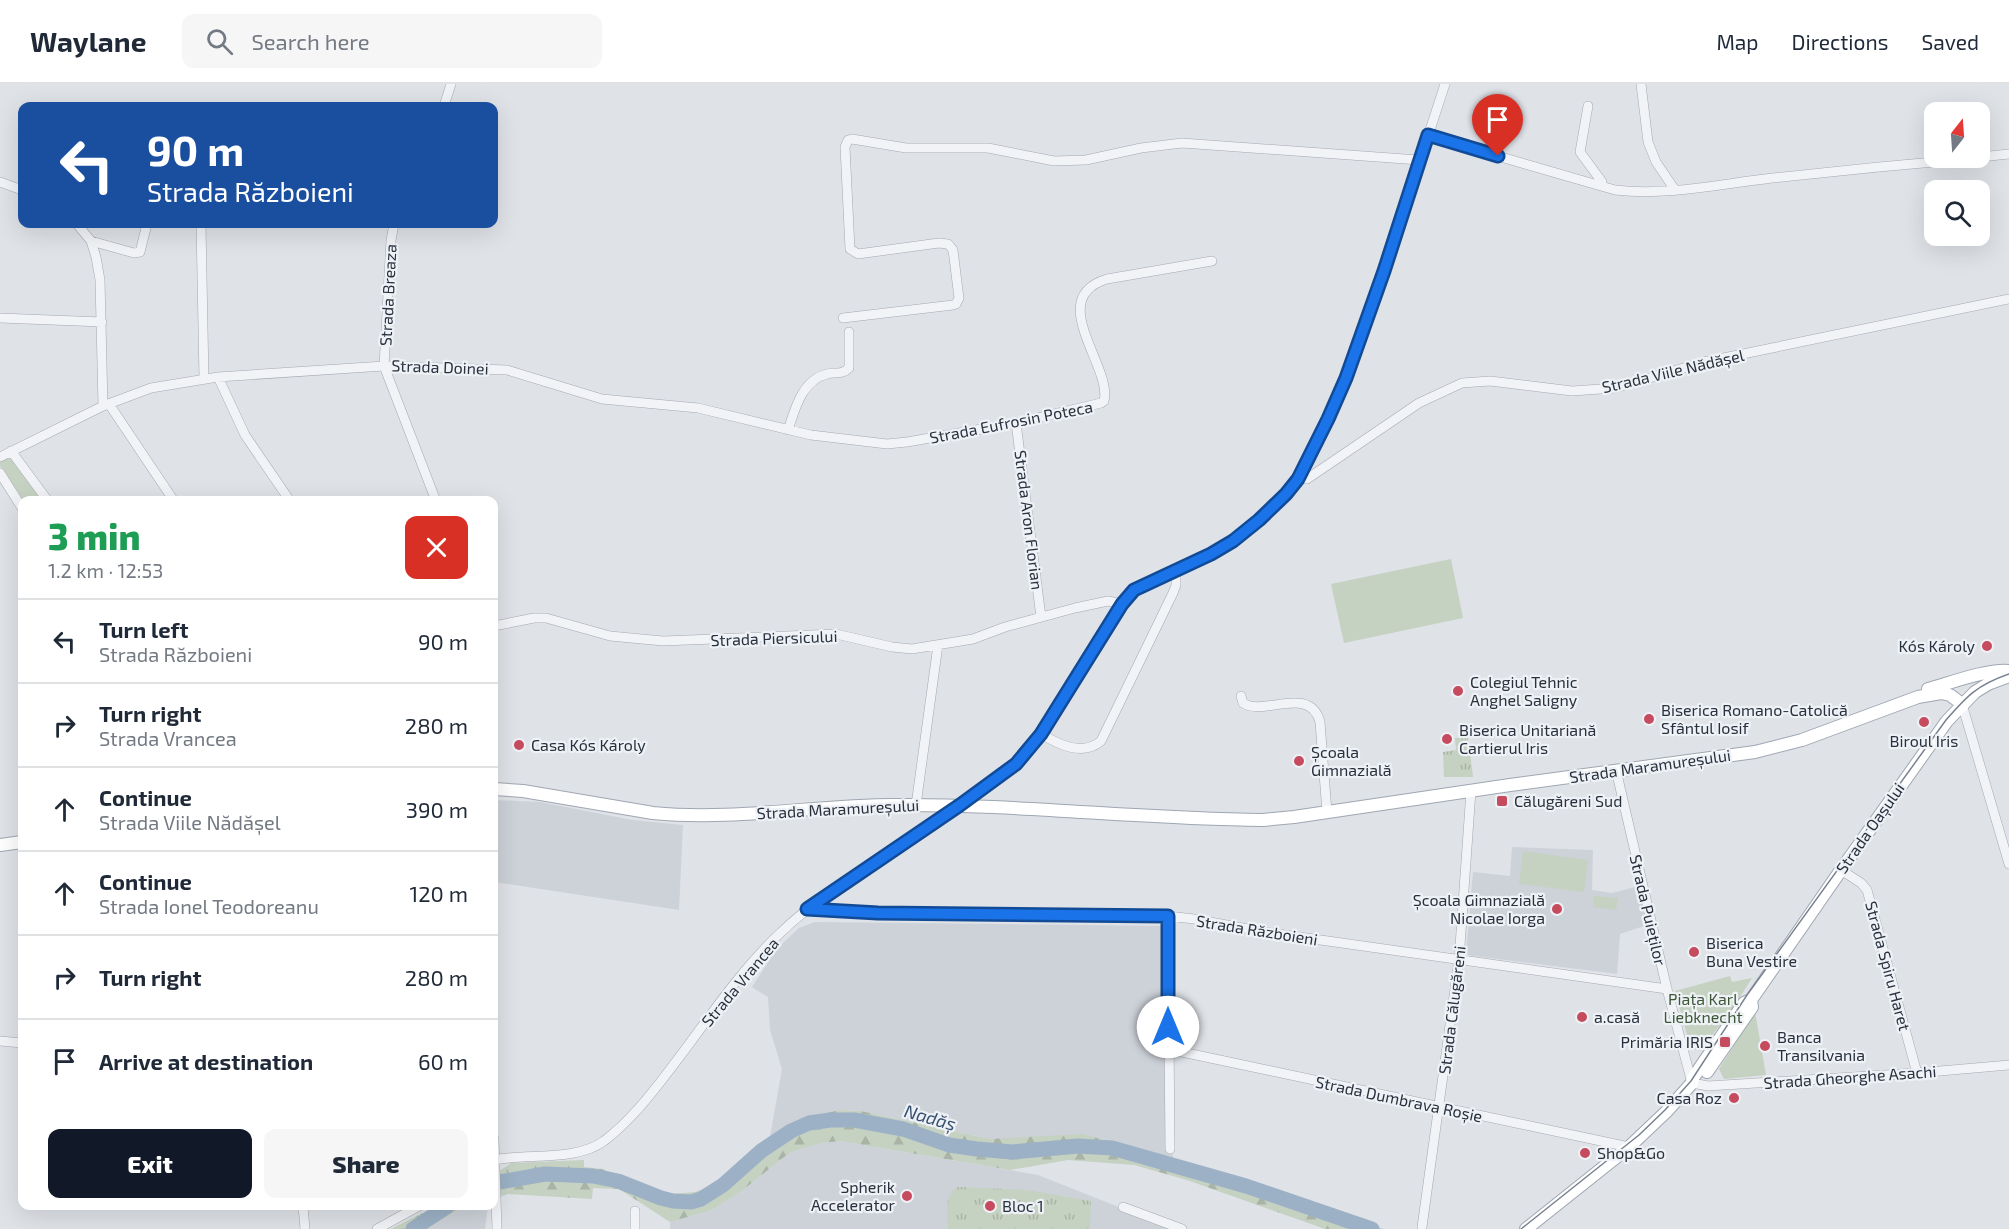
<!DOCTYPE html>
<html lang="en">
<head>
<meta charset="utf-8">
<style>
	body { margin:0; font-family:"Exo 2",sans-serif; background:#f6f6f7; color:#1f2937; height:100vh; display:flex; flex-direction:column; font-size:22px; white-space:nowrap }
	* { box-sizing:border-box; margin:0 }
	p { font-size:20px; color:#747a83 }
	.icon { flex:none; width:33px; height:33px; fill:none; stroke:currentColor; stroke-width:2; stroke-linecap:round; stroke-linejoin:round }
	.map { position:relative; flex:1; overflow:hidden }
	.panel { position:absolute; left:18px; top:412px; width:480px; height:714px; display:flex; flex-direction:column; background:#fff; border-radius:12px; box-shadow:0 6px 24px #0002 }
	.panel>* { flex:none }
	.hud { position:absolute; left:18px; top:18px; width:480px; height:126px; border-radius:12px; box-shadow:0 6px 24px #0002; background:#1a4fa0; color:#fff; overflow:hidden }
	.needle { width:39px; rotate:17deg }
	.buttons { position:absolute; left:1924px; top:18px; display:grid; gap:12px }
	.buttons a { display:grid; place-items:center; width:66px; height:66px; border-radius:12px; background:#fff; box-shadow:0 6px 24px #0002; font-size:30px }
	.pin { position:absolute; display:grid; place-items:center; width:51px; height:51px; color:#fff; margin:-62px -26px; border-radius:50% 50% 50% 0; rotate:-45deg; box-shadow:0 0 6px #0007 }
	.pin .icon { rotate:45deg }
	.me { position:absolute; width:66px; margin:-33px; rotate:0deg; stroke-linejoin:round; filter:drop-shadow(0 0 4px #0008) }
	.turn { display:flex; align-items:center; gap:21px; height:126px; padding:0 30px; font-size:27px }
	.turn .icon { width:78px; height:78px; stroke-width:2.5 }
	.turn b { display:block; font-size:42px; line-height:51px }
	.round { display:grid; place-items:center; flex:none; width:63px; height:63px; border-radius:12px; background:#f6f6f7 }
	.summary { display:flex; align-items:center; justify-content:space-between; height:102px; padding:0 30px }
	h1 { font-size:36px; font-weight:800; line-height:45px; color:#1e9e55 }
	.cta { display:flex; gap:12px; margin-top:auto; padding:12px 30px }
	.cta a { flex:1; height:69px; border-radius:12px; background:#111827; color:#fff; font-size:24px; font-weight:800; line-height:69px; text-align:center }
	.cta a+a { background:#f6f6f7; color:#1f2937 }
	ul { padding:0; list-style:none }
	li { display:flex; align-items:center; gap:18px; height:84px; padding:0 30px; border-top:2px solid #e0e1e3 }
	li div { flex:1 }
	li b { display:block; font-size:22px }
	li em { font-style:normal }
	header { display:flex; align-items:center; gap:36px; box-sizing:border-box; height:84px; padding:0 30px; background:#fff; border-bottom:2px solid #e0e1e3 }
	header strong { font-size:28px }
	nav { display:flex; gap:33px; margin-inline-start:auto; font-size:21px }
	.search { width:420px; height:54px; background:#f6f6f7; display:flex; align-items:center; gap:15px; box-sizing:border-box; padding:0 21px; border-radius:12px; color:#747a83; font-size:22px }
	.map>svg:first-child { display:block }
</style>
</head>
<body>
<header>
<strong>Waylane</strong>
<div class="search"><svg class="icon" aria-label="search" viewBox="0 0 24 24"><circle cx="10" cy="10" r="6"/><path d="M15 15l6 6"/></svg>Search here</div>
<nav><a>Map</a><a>Directions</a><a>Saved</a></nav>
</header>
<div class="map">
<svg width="2009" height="1145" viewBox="0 0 2009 1145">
	<defs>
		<pattern id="grass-tufts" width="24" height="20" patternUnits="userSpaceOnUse" patternTransform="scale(1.5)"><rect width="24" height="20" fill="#c5d1c1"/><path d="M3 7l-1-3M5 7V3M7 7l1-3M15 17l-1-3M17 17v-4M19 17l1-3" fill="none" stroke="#a9b4a7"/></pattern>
		<pattern id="forest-firs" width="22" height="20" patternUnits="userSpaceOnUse" patternTransform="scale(1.5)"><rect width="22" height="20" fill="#c5d1c1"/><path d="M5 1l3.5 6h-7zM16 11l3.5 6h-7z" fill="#a9b4a7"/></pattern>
	</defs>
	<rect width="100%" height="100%" fill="#dfe2e7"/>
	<path fill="#cdd2d9" d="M 494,716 L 540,718 L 632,736 L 683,741 L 679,826 L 494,798 Z
		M 1512,763 L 1593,766 L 1592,806 L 1612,809 L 1639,802 L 1647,841 L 1620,850 L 1617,890 L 1466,871 L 1473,788 L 1510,792 Z
		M 815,838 L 1166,842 L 1163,963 L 1173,1075 L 1101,1055 L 990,1055 L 861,1027 L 840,1026 L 799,1035 L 770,1053 L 782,985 L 770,946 L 768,913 L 752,903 L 774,869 L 786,856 L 799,844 Z
		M 840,1057 L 1038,1091 L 1174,1145 L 670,1145 L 670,1138 L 712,1126 L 743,1106 L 784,1073 L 794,1067 L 823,1059 Z
		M 465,1122 L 488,1122 L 485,1145 L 426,1145 Z"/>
	<path fill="url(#grass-tufts)" d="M 1468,653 L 1473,693 L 1444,693 L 1443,668 L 1456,666 L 1455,654 Z
		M 511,1079 L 508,1110 L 494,1115 L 494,1091 Z
		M 958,1103 L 1028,1106 L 1091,1117 L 1090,1145 L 948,1145 C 948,1130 943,1111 958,1103 Z
		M 436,1122 L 465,1122 L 426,1145 L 391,1145 Z"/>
	<path fill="url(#forest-firs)" d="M 840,1026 L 861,1027 L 990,1055 L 1082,1050 L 1101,1055 L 1173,1075 L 1384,1145 L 1325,1145 L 1187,1096 L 1134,1081 L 1068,1076 L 1010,1086 L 840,1057 L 823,1059 L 794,1067 L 784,1073 L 743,1106 L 712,1126 L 670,1138 L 619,1105 L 593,1104 L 592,1115 L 508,1110 L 511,1079 L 584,1076 L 584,1083 L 602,1085 L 670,1110 L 695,1108 L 719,1099 L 770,1053 L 799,1035 Z"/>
	<path fill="#c5d1c1" d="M 10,372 L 40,412 L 32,417 L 24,417 L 0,382 L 0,378 Z
		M 1451,475 L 1463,534 L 1344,559 L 1331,500 Z
		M 1523,767 L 1588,776 L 1584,808 L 1519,800 Z
		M 1594,812 L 1618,814 L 1616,826 L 1593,823 Z
		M 1730,892 L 1732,898 L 1752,894 L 1733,924 L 1700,967 L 1691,965 L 1675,907 Z
		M 1755,928 L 1766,991 L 1724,995 L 1719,985 Z"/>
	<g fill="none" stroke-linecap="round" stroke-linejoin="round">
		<path stroke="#9cb1c6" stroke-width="15" d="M 494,1099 L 545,1090 L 593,1092 L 618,1097 L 661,1114 L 673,1117 L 691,1118 L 701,1115 L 723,1101 L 761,1067 L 791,1047 L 809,1039 L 830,1036 L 854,1036 L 903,1045 L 949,1061 L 977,1065 L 1012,1068 L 1078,1062 L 1112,1064 L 1246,1102 L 1372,1145
			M 413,1145 L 448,1122"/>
		<defs>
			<path id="minor" d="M 1641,0 L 1648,58 L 1656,78 L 1675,106
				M 444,22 L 451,0
				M 1588,22 L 1580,68 L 1602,98 L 1601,102
				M 1428,52 L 1615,106 C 1665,112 1715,101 1765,95 C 1836,87 1907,80 1978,74
				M 1980,73 L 2009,70
				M 0,98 L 22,106
				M 77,140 L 91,157 L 96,173 L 100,196 L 103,322
				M 201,140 L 204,295
				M 394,140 L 391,156 L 384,282 L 436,417
				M 91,157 L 134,169 L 140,168 L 147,140
				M 0,234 L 102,238
				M 843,234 L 953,221 L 956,220 L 959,214 L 953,166 L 948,160 L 939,159 L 858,170 L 850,165 L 845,63 L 848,56 L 852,55 L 906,64 L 988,64 L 1054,77 L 1086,76 L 1141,64 L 1182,59 L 1419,76
				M 218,293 L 245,351 L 290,417
				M 109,320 L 174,417
				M 1016,339 L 1041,533
				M 788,346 C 795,325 802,296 827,290 C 835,288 842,291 849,284 L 849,248
				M 11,367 L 48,417
				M 0,373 L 103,322 L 151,304 L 218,293 L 384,282 L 507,286 L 602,315 L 698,324 L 811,351 L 887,360 L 907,358 L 1016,339 L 1101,319 L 1104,317 C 1113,283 1044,214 1107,195 L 1212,177
				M 0,389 L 22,424
				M 1298,395 L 1307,395 L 1419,319 L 1462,299 L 1490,297 L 1572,307 L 1615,304 L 1704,278 L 2009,215
				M 494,542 L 534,534 L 546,534 L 610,552 L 663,557 L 836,550 L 892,563 L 912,565 L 973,555 L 1005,543 L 1075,524 L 1108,517 L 1122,520
				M 1241,612 L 1243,619 C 1263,633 1310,600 1320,638 L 1327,728
				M 1962,620 L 2009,780
				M 1041,650 C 1058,660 1082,673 1101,657 L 1173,509 L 1176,501 L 1176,485
				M 1616,686 L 1667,905 L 1692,999 L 1708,1002 L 1917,989 L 2009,981
				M 916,721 L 938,561
				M 1841,786 L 1861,799 L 1867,806 L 1917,989
				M 808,825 L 878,829 L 1168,832 L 1194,835 L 1264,848 L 1667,905
				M 1168,832 L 1170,1065
				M 0,957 L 22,959
				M 1168,965 L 1629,1063
				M 494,1055 L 497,1145
				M 494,1076 C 527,1069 575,1078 604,1057 C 629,1038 649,1013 668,988 C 703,943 735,893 776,853 C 823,807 882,773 937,736 C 975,711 1014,686 1041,650 L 1127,512 L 1141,502 L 1211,470 L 1233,457 L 1259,437 L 1286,410 L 1298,395 L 1328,335 L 1346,294 L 1384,187 L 1445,0
				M 303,1122 L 305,1145
				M 1123,1123 L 1182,1145
				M 635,1127 L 635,1145
				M 1422,1143 L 1459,876 L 1471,707
				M 377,1145 L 419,1122"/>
			<path id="major" d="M 1928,605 C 1950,599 1987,585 2009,587
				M 494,705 L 523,707 L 653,729 C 734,737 814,721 894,721 C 1018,720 1140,735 1263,736 L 1294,733 L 1510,701 L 1755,668 L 1802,656 L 1918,613 L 1941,609 L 1950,611 L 1962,620
				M 0,761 L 22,758
				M 1707,988 L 1752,923 L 1751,916
				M 1526,1145 L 1629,1063 L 1666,1028 L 1692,999 L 1693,994 L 1744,919 L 1751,916 L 1841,786 L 1947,637 L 1975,608 L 1988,600 L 2009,592"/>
		</defs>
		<use href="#minor" stroke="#a5a9b1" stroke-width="10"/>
		<use href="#major" stroke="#9fa7b2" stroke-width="14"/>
		<use href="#minor" stroke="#f1f3f6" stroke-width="9"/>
		<use href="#major" stroke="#fff" stroke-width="12"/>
		<path stroke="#798290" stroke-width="1.5" d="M 1521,1145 L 1639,1051 L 1665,1026 L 1691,997 L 1747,911 L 1946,636 C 1967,612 1977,601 2009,590"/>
	</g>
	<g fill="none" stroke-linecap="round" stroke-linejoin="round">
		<defs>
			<path id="route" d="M 1168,943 L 1168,832 L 878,829 L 807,825 L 960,721 L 1016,680 L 1041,650 L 1122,520 L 1134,506 L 1211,470 L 1233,457 L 1259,436 L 1286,410 L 1298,395 L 1328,335 L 1346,294 L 1384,187 L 1428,51 L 1498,72"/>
		</defs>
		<use href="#route" stroke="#114b97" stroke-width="15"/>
		<use href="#route" stroke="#1a73e8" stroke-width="10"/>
	</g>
	<g fill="#c64b5f" stroke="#eef1f5" stroke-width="2">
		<circle cx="1987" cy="562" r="6"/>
		<circle cx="1458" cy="607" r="6"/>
		<circle cx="1649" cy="635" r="6"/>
		<circle cx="1924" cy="638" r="6"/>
		<circle cx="1447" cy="655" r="6"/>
		<circle cx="519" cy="661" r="6"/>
		<circle cx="1299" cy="677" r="6"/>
		<rect x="1496" y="711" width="12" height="12" rx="3"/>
		<circle cx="1557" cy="825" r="6"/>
		<circle cx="1694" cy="868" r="6"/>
		<circle cx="1582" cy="933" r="6"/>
		<rect x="1719" y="952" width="12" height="12" rx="3"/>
		<circle cx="1765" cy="962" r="6"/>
		<circle cx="1734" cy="1014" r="6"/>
		<circle cx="1585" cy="1069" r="6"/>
		<circle cx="907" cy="1112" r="6"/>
		<circle cx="990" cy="1122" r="6"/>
	</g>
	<g text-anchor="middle" stroke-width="4.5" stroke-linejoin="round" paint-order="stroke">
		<g font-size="16" fill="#29313e" stroke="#eef1f5">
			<text transform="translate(388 211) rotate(-87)" y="6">Strada Breaza</text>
			<text transform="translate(440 283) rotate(2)" y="6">Strada Doinei</text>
			<text transform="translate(1673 287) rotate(-13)" y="6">Strada Viile Nădășel</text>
			<text transform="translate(1011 338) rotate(-11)" y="6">Strada Eufrosin Poteca</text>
			<text transform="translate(1029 436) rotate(83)" y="6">Strada Aron Florian</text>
			<text transform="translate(774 554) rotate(-2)" y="6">Strada Piersicului</text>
			<text transform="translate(1650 682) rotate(-8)" y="6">Strada Maramureșului</text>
			<text transform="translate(838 725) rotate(-3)" y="6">Strada Maramureșului</text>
			<text transform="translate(1870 744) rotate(-55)" y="6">Strada Oașului</text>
			<text transform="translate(1648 826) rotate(77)" y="6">Strada Puieților</text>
			<text transform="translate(1257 846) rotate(9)" y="6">Strada Războieni</text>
			<text transform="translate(1888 882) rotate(75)" y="6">Strada Spiru Haret</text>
			<text transform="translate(740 898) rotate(-50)" y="6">Strada Vrancea</text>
			<text transform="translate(1452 926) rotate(-83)" y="6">Strada Călugăreni</text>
			<text transform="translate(1850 993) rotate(-4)" y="6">Strada Gheorghe Asachi</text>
			<text transform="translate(1399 1015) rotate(12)" y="6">Strada Dumbrava Roșie</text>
		</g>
		<g font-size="16" fill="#29313e" stroke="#eef1f5" text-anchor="start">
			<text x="1975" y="568" text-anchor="end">Kós Károly</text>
			<text x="1470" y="604">Colegiul Tehnic<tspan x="1470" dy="18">Anghel Saligny</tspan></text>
			<text x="1661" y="632">Biserica Romano-Catolică<tspan x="1661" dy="18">Sfântul Iosif</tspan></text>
			<text x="1459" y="652">Biserica Unitariană<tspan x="1459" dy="18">Cartierul Iris</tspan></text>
			<text x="1924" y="663" text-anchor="middle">Biroul Iris</text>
			<text x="531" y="667">Casa Kós Károly</text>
			<text x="1311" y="674">Școala<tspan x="1311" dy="18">Gimnazială</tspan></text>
			<text x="1514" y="723">Călugăreni Sud</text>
			<text x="1545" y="822" text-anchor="end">Școala Gimnazială<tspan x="1545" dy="18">Nicolae Iorga</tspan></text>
			<text x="1706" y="865">Biserica<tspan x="1706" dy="18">Buna Vestire</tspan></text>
			<text x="1594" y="939">a.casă</text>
			<text x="1777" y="959">Banca<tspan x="1777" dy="18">Transilvania</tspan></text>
			<text x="1713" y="964" text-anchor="end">Primăria IRIS</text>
			<text x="1722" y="1020" text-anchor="end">Casa Roz</text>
			<text x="1597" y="1075">Shop&amp;Go</text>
			<text x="895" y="1109" text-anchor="end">Spherik<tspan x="895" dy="18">Accelerator</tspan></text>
			<text x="1002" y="1128">Bloc 1</text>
		</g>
		<g font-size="16" fill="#3e5837" stroke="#eef1f5">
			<text x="1703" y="921">Piața Karl<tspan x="1703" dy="18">Liebknecht</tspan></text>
		</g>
		<g font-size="18" font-style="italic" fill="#35506f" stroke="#eef1f5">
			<text transform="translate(930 1034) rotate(16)" y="6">Nadăș</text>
		</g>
	</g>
</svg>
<div class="buttons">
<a><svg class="needle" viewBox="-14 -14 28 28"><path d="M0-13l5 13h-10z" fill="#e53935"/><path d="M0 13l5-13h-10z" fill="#747a83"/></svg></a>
<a><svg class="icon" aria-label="search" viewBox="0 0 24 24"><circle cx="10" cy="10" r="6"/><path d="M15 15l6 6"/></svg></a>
</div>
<div class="pin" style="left:1498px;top:72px;background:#d93025"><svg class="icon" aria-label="arrive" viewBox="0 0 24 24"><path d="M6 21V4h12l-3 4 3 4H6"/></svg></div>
<svg class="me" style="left:1168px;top:943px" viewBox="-20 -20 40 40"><circle r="19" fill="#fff"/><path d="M0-13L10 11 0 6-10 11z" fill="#1a73e8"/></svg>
<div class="hud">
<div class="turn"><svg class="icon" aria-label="left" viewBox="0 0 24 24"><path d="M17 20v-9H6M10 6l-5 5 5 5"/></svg><div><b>90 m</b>Strada Războieni</div></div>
</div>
<section class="panel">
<div class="summary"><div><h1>3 min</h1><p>1.2 km · 12:53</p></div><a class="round" style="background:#d93025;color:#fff"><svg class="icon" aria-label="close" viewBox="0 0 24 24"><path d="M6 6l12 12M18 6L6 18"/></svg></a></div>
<ul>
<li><svg class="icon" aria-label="left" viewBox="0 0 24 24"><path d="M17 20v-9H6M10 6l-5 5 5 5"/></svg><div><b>Turn left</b><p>Strada Războieni</p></div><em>90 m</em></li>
<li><svg class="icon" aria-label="right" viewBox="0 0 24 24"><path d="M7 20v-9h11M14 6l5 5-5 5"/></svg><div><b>Turn right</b><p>Strada Vrancea</p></div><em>280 m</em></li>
<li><svg class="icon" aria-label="ahead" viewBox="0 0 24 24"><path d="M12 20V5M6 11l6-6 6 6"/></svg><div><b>Continue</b><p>Strada Viile Nădășel</p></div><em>390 m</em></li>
<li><svg class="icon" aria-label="ahead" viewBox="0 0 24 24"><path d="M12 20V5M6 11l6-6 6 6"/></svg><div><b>Continue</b><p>Strada Ionel Teodoreanu</p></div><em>120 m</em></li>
<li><svg class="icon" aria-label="right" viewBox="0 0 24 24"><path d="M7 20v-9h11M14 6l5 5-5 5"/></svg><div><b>Turn right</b></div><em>280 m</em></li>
<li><svg class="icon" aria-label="arrive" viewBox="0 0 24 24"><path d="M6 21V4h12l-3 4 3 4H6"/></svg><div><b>Arrive at destination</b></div><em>60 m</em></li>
</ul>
<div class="cta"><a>Exit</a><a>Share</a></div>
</section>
</div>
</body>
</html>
